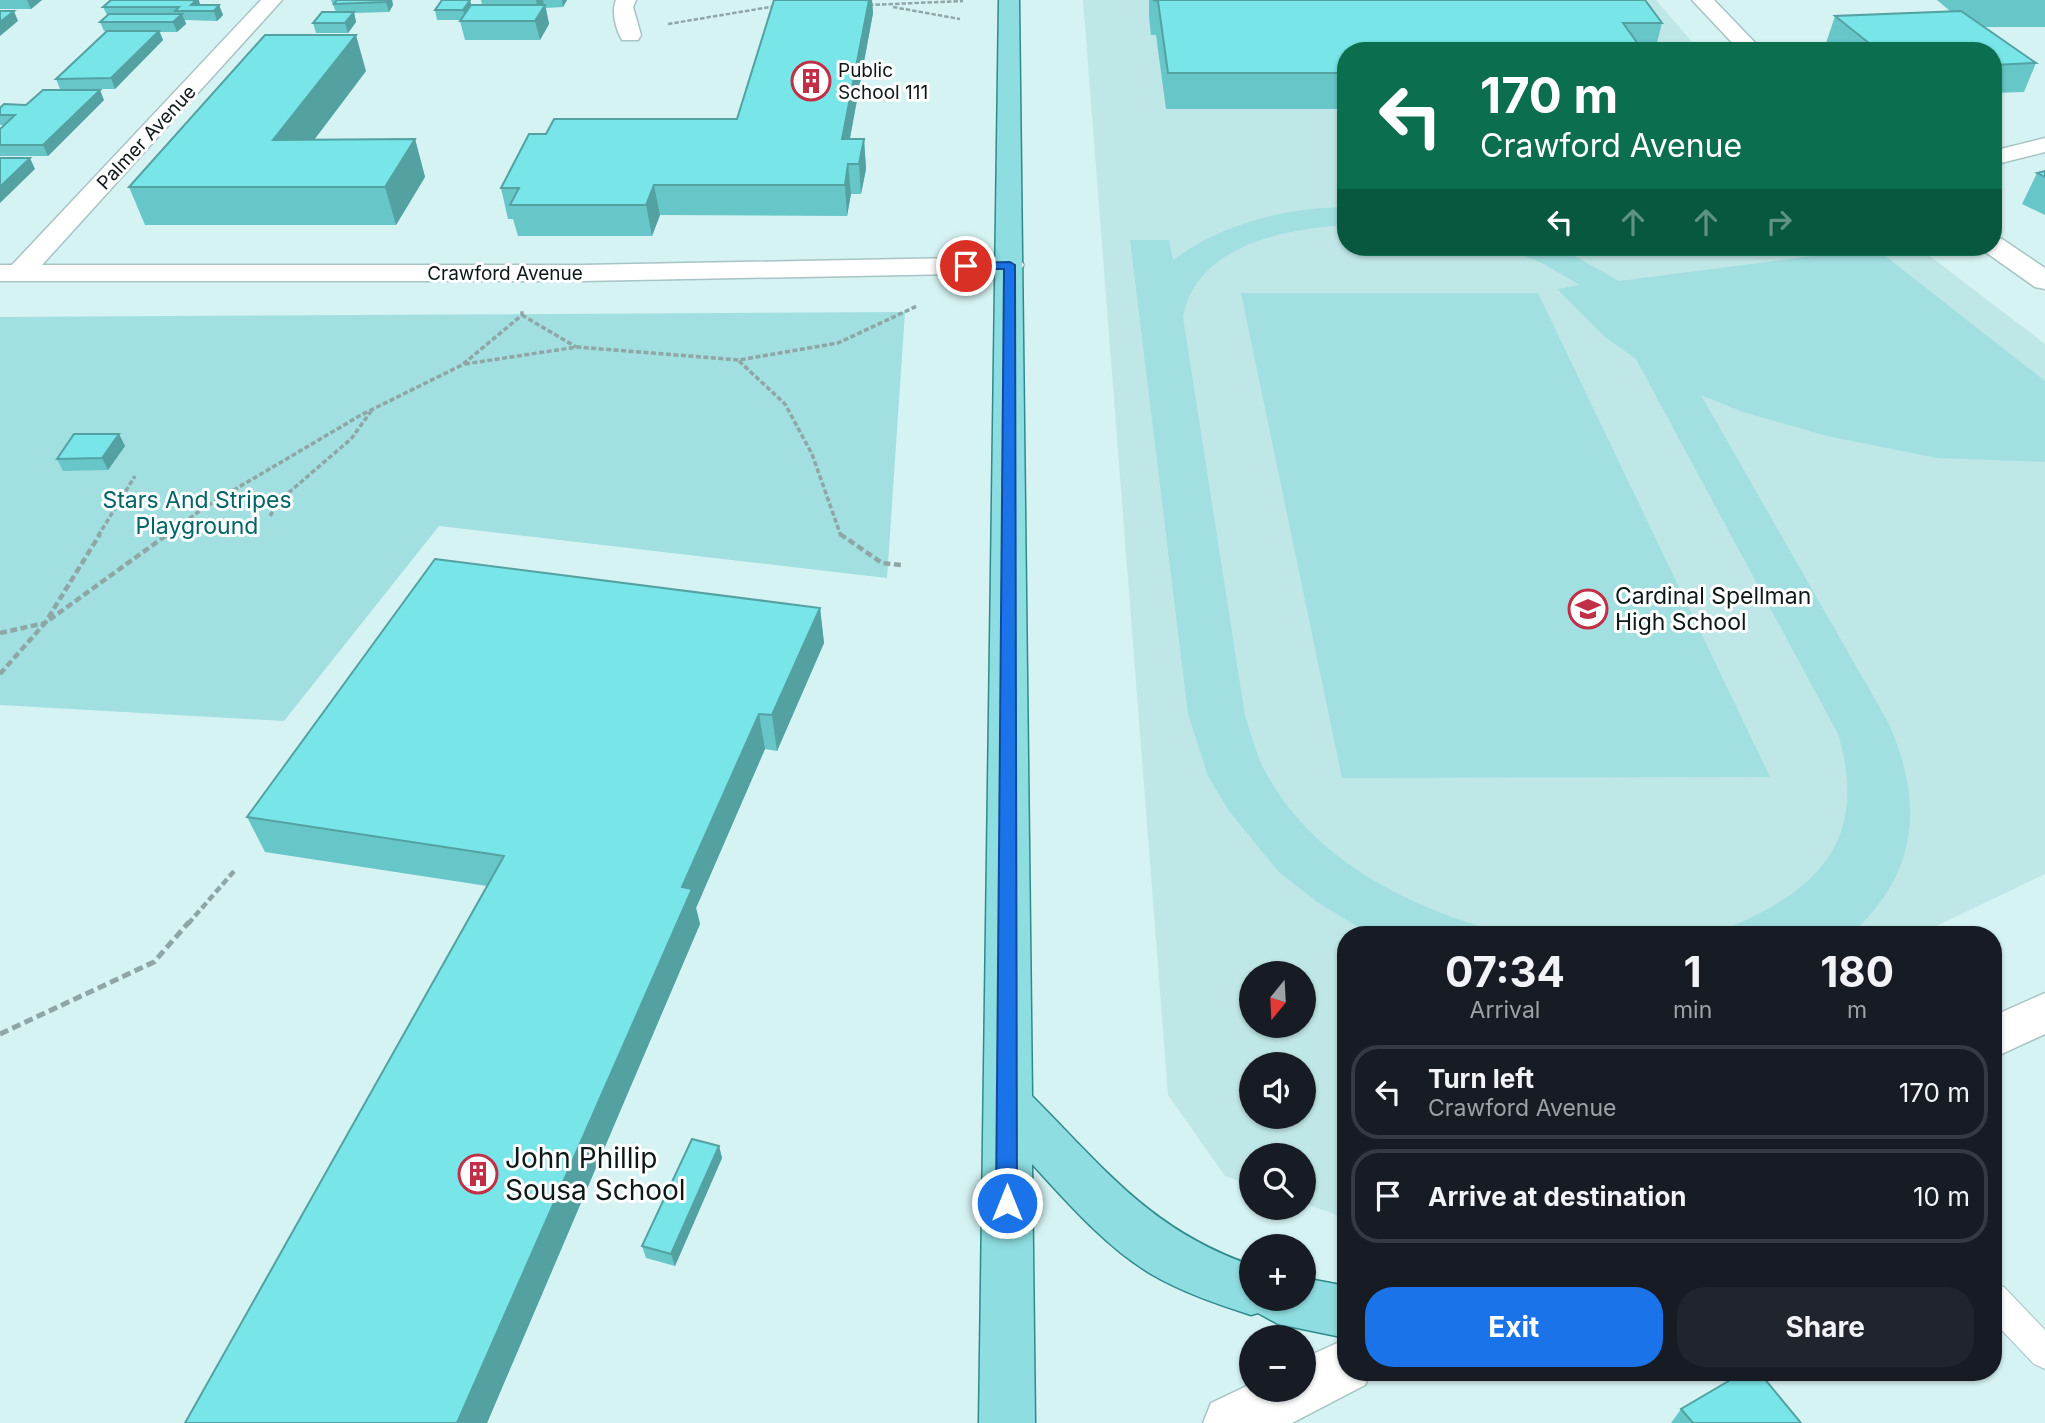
<!DOCTYPE html>
<html lang="en">
<head>
<meta charset="utf-8">
<style>
	body { margin:0; font-family:Inter,sans-serif; background:#20242c; color:#f1f3f6; height:100vh; display:flex; flex-direction:column; font-size:26px; white-space:nowrap }
	* { box-sizing:border-box; margin:0 }
	p { font-size:23px; color:#9ea1a6 }
	.icon { flex:none; width:38px; height:38px; fill:none; stroke:currentColor; stroke-width:2; stroke-linecap:round; stroke-linejoin:round }
	.map { position:relative; flex:1; overflow:hidden }
	.drawer { position:absolute; left:1337px; top:926px; width:665px; height:455px; display:flex; flex-direction:column; background:#171b24; border-radius:28px; box-shadow:0 2px 5px #0004 }
	.drawer>* { flex:none }
	.hud { position:absolute; left:1337px; top:42px; width:665px; height:214px; border-radius:28px; box-shadow:0 2px 5px #0004; background:#0b6e4f; color:#fff; overflow:hidden }
	.needle { width:46px; rotate:198deg }
	.buttons { position:absolute; left:1239px; top:961px; display:grid; gap:14px }
	.buttons a { display:grid; place-items:center; width:77px; height:77px; border-radius:50%; background:#171b24; box-shadow:0 2px 5px #0004; font-size:35px }
	.pin { position:absolute; display:grid; place-items:center; width:60px; height:60px; color:#fff; margin:-30px; border:4px solid #fff; border-radius:50%; box-shadow:0 2px 7px #0007 }
	.me { position:absolute; width:77px; margin:-38px; rotate:0deg; stroke-linejoin:round; filter:drop-shadow(0 0 5px #0008) }
	.turn { display:flex; align-items:center; gap:24px; height:147px; padding:0 28px; font-size:32px }
	.turn .icon { width:91px; height:91px; stroke-width:2.5 }
	.turn b { display:block; font-size:49px; line-height:60px }
	.lanes { display:flex; align-items:center; height:66px; padding:0 28px; background:#0003; justify-content:center; gap:35px; direction:ltr }
	.lanes .off { opacity:.35 }
	.eta { display:flex; justify-content:space-evenly; align-items:center; height:119px; text-align:center }
	.eta b { font-size:42px; font-weight:700; line-height:49px }
	.primary-button { display:flex; gap:14px; margin-top:auto; padding:14px 28px }
	.primary-button a { flex:1; height:80px; border-radius:28px; background:#1a73e8; color:#fff; font-size:28px; font-weight:700; line-height:80px; text-align:center }
	.primary-button a+a { background:#20242c; color:#f1f3f6 }
	ul { padding:0; list-style:none }
	li { display:flex; align-items:center; gap:21px; height:94px; margin:0 14px 10px; padding:0 14px; border:4px solid #363941; border-radius:28px }
	li div { flex:1 }
	li b { display:block; font-size:26px }
	li em { font-style:normal }
	.map>svg:first-child { display:block }
</style>
</head>
<body>
<div class="map">
<svg width="2045" height="1423" viewBox="0 0 2045 1423">
	<rect width="100%" height="100%" fill="#d6f3f3"/>
	<path fill="#c0e7e7" fill-rule="evenodd" d="M 1083,0 L 1656,0 L 1700,51 L 1346,51 L 1346,247 L 1918,247 L 2045,344 L 2045,874 L 1920,934 L 1346,934 L 1346,1213 L 1339,1216 L 1304,1203 L 1304,1155 L 1251,1155 L 1251,1185 L 1225,1176 L 1168,1095 ZM 1251,973 L 1304,973 L 1304,1026 L 1251,1026 ZM 1251,1064 L 1304,1064 L 1304,1116 L 1251,1116 Z"/>
	<path fill="#a2dfe1" d="M 1346,207 L 1346,225 C 1285,229 1196,245 1183,317 L 1245,716 C 1251,734 1256,754 1265,771 C 1313,862 1414,910 1508,934 L 1370,934 L 1317,902 L 1278,871 L 1229,811 L 1208,776 L 1188,714 L 1130,240 L 1169,240 L 1173,260 C 1222,223 1285,208 1346,207 Z
		M 1503,247 L 1559,247 L 1619,281 L 1875,248 L 2045,381 L 2045,462 L 1937,458 L 1827,436 L 1743,412 L 1701,395 L 1888,722 C 1924,802 1919,873 1851,934 L 1712,934 C 1810,897 1872,847 1838,734 L 1636,359 L 1605,337 L 1557,289 L 1580,285 L 1544,264 Z
		M 1241,293 L 1538,293 L 1770,777 L 1342,778 Z
		M 905,312 L 887,578 L 439,526 L 284,721 L 0,705 L 0,317 Z"/>
	<g fill="none" stroke-linecap="round" stroke-linejoin="round">
		<defs>
			<path id="lane" d="M 1993,1283 L 2004,1287 L 2045,1330 L 2045,1369 L 2034,1364 L 1993,1321 Z"/>
			<path id="street" d="M 261,0 L 282,0 L 42,265 L 582,265 L 1010,257 L 1020,259 L 1024,265 L 1020,271 L 1010,273 L 582,281 L 0,281 L 0,265 L 12,265 Z
				M 616,0 L 636,0 L 633,7 L 641,35 L 638,40 L 622,40 C 616,30 611,11 616,0 Z
				M 2045,138 L 2045,152 L 1993,165 L 1993,151 Z"/>
			<path id="secondary" d="M 1692,0 L 1714,0 L 1763,51 L 1740,51 Z
				M 1993,237 L 2002,239 L 2045,268 L 2045,289 L 2035,287 L 1984,251 L 1981,247 L 1993,247 Z
				M 2045,993 L 2045,1034 L 1993,1058 L 1993,1016 Z
				M 1346,1339 L 1346,1372 L 1371,1372 L 1365,1385 L 1292,1423 L 1203,1423 L 1211,1403 L 1251,1384 L 1251,1390 L 1304,1390 L 1304,1358 Z"/>
			<path id="primary" d="M 999,0 L 1019,0 L 1032,1096 C 1104,1168 1150,1230 1251,1265 L 1251,1298 L 1304,1298 L 1304,1278 L 1346,1286 L 1346,1338 L 1278,1324 L 1258,1313 L 1251,1315 C 1217,1304 1182,1292 1151,1274 C 1105,1246 1068,1203 1032,1164 L 1035,1423 L 979,1423 Z"/>
		</defs>
		<use href="#lane" stroke="#a7c3c4" stroke-width="2"/>
		<use href="#street" stroke="#a7c3c4" stroke-width="3"/>
		<use href="#secondary" stroke="#a7c3c4" stroke-width="3"/>
		<use href="#primary" stroke="#2f8a8c" stroke-width="3"/>
		<path stroke="#8fa6a6" stroke-width="2.5" stroke-dasharray="4.5 2" stroke-linecap="butt" d="M 869,5 L 963,1
			M 893,7 L 960,19
			M 668,24 L 776,6"/>
		<path stroke="#8fa6a6" stroke-width="3.5" stroke-dasharray="5 2.5" stroke-linecap="butt" d="M 522,315 L 576,347
			M 739,361 L 785,404 L 812,454 L 841,536
			M 465,364 L 577,347 L 739,360 L 838,343 L 917,306
			M 270,516 L 280,500 L 351,439 L 372,410
			M 98,536 L 135,476
			M 165,536 L 205,507 L 361,415 L 462,365 L 522,315 L 522,310"/>
		<path stroke="#8fa6a6" stroke-width="4.5" stroke-dasharray="7 3.5" stroke-linecap="butt" d="M 840,534 L 882,563 L 901,565
			M 0,633 L 45,623 L 100,534
			M 0,674 L 45,623 L 168,534
			M 188,924 L 235,870"/>
		<path stroke="#8fa6a6" stroke-width="5" stroke-dasharray="9 4.5" stroke-linecap="butt" d="M 0,1034 L 154,962 L 189,922"/>
		<use href="#lane" fill="#fff" fill-rule="evenodd"/>
		<use href="#street" fill="#fff" fill-rule="evenodd"/>
		<use href="#secondary" fill="#fff" fill-rule="evenodd"/>
		<use href="#primary" fill="#8edde0" fill-rule="evenodd"/>
	</g>
	<path fill="#67c6c8" d="M 0,0 L 42,0 L 31,9 L 0,9 Z
		M 111,0 L 199,0 L 199,1 L 200,5 L 219,5 L 223,15 L 217,21 L 185,20 L 186,24 L 177,32 L 160,32 L 163,40 L 115,89 L 60,89 L 56,79 L 106,31 L 104,31 L 100,22 L 107,15 L 103,7 Z
		M 331,0 L 392,0 L 393,5 L 389,12 L 354,13 L 356,22 L 348,33 L 316,33 L 313,23 L 336,12 Z
		M 481,0 L 567,0 L 563,7 L 546,8 L 549,24 L 540,40 L 465,40 L 460,21 L 461,20 L 437,20 L 435,10 L 471,5 L 482,5 Z
		M 774,0 L 872,0 L 873,13 L 850,139 L 864,139 L 866,169 L 861,194 L 851,194 L 847,216 L 660,215 L 652,236 L 518,236 L 513,219 L 508,219 L 501,188 L 546,134 L 737,119 Z
		M 1149,0 L 1645,0 L 1662,23 L 1655,51 L 1346,51 L 1346,109 L 1166,109 L 1156,35 L 1151,35 L 1149,17 Z
		M 1937,0 L 2045,0 L 2045,27 L 1984,27 L 2036,63 L 2024,92 L 1993,93 L 1993,51 L 1835,51 L 1826,43 L 1835,16 L 1950,11 Z
		M 366,71 L 314,140 L 415,139 L 425,177 L 396,225 L 145,225 L 129,187 Z
		M 104,100 L 48,156 L 0,156 L 0,129 L 4,125 L 0,125 L 0,108 L 26,105 Z
		M 2045,171 L 2045,215 L 2022,204 L 2037,173 Z
		M 119,434 L 125,446 L 108,470 L 63,471 L 57,459 Z
		M 820,608 L 824,643 L 777,751 L 765,749 L 696,908 L 700,924 L 487,1423 L 185,1423 L 487,886 L 265,852 L 247,817 Z
		M 719,1146 L 722,1158 L 675,1266 L 646,1258 L 642,1246 Z
		M 1681,1409 L 1801,1423 L 1671,1423 Z"/>
	<path fill="#54a1a2" d="M 27,0 L 42,0 L 31,9 Z
		M 188,0 L 199,0 L 199,1 L 201,8 L 193,11 Z
		M 387,0 L 392,0 L 393,5 L 389,12 L 386,2 Z
		M 470,0 L 473,10 L 466,20 L 463,10 Z
		M 536,0 L 543,0 L 544,7 L 545,5 L 549,24 L 540,40 L 535,21 L 539,15 Z
		M 562,0 L 567,0 L 563,7 Z
		M 869,0 L 872,0 L 873,13 L 844,169 L 842,139 Z
		M 219,5 L 223,15 L 217,21 L 214,11 Z
		M 14,11 L 18,21 L 0,36 L 0,22 Z
		M 354,12 L 356,22 L 348,33 L 345,23 Z
		M 182,14 L 186,24 L 177,32 L 173,22 Z
		M 159,31 L 163,40 L 115,89 L 111,78 Z
		M 356,35 L 366,71 L 286,177 L 273,140 Z
		M 100,90 L 104,100 L 48,156 L 43,145 Z
		M 415,139 L 425,177 L 396,225 L 385,187 Z
		M 864,139 L 866,169 L 861,194 L 859,164 Z
		M 30,158 L 35,169 L 0,203 L 0,187 Z
		M 848,164 L 851,194 L 847,216 L 845,185 Z
		M 654,185 L 660,215 L 652,236 L 646,205 Z
		M 119,434 L 125,446 L 108,470 L 102,458 Z
		M 820,608 L 824,643 L 777,751 L 772,715 Z
		M 759,714 L 765,749 L 696,908 L 700,924 L 487,1423 L 457,1423 L 682,887 Z
		M 719,1146 L 722,1158 L 675,1266 L 671,1254 Z"/>
	<path fill="#78e6e8" stroke="#54a1a2" stroke-width="2" d="M 111,0 L 196,0 L 191,5 L 219,5 L 214,11 L 175,11 L 179,7 L 103,7 Z
		M 337,0 L 387,0 L 386,2 L 334,4 Z
		M 442,0 L 470,0 L 463,10 L 435,10 Z
		M 774,0 L 869,0 L 842,139 L 864,139 L 859,164 L 848,164 L 845,185 L 654,185 L 646,205 L 510,205 L 519,188 L 501,188 L 529,134 L 546,134 L 554,119 L 737,119 Z
		M 1153,0 L 1645,0 L 1662,23 L 1623,23 L 1643,51 L 1346,51 L 1346,73 L 1168,73 L 1158,1 Z
		M 471,5 L 545,5 L 535,21 L 460,21 Z
		M 0,11 L 14,11 L 0,22 Z
		M 1961,11 L 2036,63 L 1993,65 L 1993,51 L 1879,51 L 1835,16 Z
		M 322,12 L 354,12 L 345,23 L 313,23 Z
		M 109,14 L 182,14 L 173,22 L 100,22 Z
		M 107,31 L 159,31 L 111,78 L 56,79 Z
		M 265,35 L 356,35 L 273,140 L 415,139 L 385,187 L 129,187 Z
		M 43,90 L 100,90 L 43,145 L 0,145 L 0,129 L 15,115 L 0,115 L 0,108 L 4,104 L 26,105 Z
		M 0,158 L 30,158 L 0,187 Z
		M 2045,171 L 2045,177 L 2037,173 Z
		M 74,434 L 119,434 L 102,458 L 57,459 Z
		M 435,559 L 820,608 L 772,715 L 759,714 L 682,887 L 692,889 L 457,1423 L 185,1423 L 504,856 L 247,817 Z
		M 692,1139 L 719,1146 L 671,1254 L 642,1246 Z
		M 1744,1372 L 1759,1372 L 1801,1423 L 1693,1423 L 1681,1409 Z"/>
	<path fill="#1a73e8" stroke="#114b97" stroke-width="2" d="M 1010,262 L 1015,265 L 1017,1203 L 1014,1210 L 1007,1213 L 999,1210 L 996,1203 L 1004,269 L 966,269 L 960,266 L 966,263 Z"/>
	<defs>
		<symbol id="building-ring" viewBox="-11 -11 22 22"><circle r="9.5" fill="#fff" stroke="#c02f45" stroke-width="1.5"/><path d="M-4-6H4V6H1V3H-1V6H-4ZM-2.5-4.3h1.7v1.8h-1.7ZM.8-4.3h1.7v1.8H.8ZM-2.5-1h1.7V.8h-1.7ZM.8-1h1.7V.8H.8Z" fill="#c02f45"/></symbol>
		<symbol id="school-ring" viewBox="-11 -11 22 22"><circle r="9.5" fill="#fff" stroke="#c02f45" stroke-width="1.5"/><path d="M0-5L7-2L0 1L-7-2ZM-4 1L0 2.5L4 1V4Q0 6-4 4Z" fill="#c02f45"/></symbol>
	</defs>
	<g fill-rule="evenodd">
		<use href="#building-ring" x="789" y="59" width="44" height="44"/>
		<use href="#school-ring" x="1566" y="587" width="44" height="44"/>
		<use href="#building-ring" x="456" y="1152" width="44" height="44"/>
	</g>
	<g text-anchor="middle" stroke-width="6" stroke-linejoin="round" paint-order="stroke">
		<g font-size="19" fill="#0d1818" stroke="#fff" text-anchor="start">
			<text x="838" y="77">Public<tspan x="838" dy="22">School 111</tspan></text>
		</g>
		<g font-size="19" fill="#0d1818" stroke="#fff">
			<text transform="translate(146 137) rotate(-47)" y="7">Palmer Avenue</text>
			<text x="505" y="280">Crawford Avenue</text>
		</g>
		<g font-size="23" fill="#006568" stroke="#fff">
			<text x="197" y="508">Stars And Stripes<tspan x="197" dy="26">Playground</tspan></text>
		</g>
		<g font-size="23" fill="#0d1818" stroke="#fff" text-anchor="start">
			<text x="1615" y="604">Cardinal Spellman<tspan x="1615" dy="26">High School</tspan></text>
		</g>
		<g font-size="28" fill="#0d1818" stroke="#fff" text-anchor="start">
			<text x="505" y="1168">John Phillip<tspan x="505" dy="32">Sousa School</tspan></text>
		</g>
	</g>
</svg>
<div class="buttons">
<a><svg class="needle" viewBox="-14 -14 28 28"><path d="M0-13l5 13h-10z" fill="#e53935"/><path d="M0 13l5-13h-10z" fill="#9ea1a6"/></svg></a>
<a><svg class="icon" aria-label="sound" viewBox="0 0 24 24"><path d="M4 9h4l5-4v14l-5-4H4zM17 9q2 3 0 6"/></svg></a>
<a><svg class="icon" aria-label="search" viewBox="0 0 24 24"><circle cx="10" cy="10" r="6"/><path d="M15 15l6 6"/></svg></a>
<a>+</a>
<a>−</a>
</div>
<div class="pin" style="left:966px;top:266px;background:#d93025"><svg class="icon" aria-label="arrive" viewBox="0 0 24 24"><path d="M6 21V4h12l-3 4 3 4H6"/></svg></div>
<svg class="me" style="left:1007px;top:1203px" viewBox="-20 -20 40 40"><circle r="17" fill="#1a73e8" stroke="#fff" stroke-width="3"/><path d="M0-11L8 9 0 5-8 9z" fill="#fff"/></svg>
<div class="hud">
<div class="turn"><svg class="icon" aria-label="left" viewBox="0 0 24 24"><path d="M17 20v-9H6M10 6l-5 5 5 5"/></svg><div><b>170 m</b>Crawford Avenue</div></div>
<div class="lanes"><svg class="icon" aria-label="left" viewBox="0 0 24 24"><path d="M17 20v-9H6M10 6l-5 5 5 5"/></svg><svg class="icon off" aria-label="ahead" viewBox="0 0 24 24"><path d="M12 20V5M6 11l6-6 6 6"/></svg><svg class="icon off" aria-label="ahead" viewBox="0 0 24 24"><path d="M12 20V5M6 11l6-6 6 6"/></svg><svg class="icon off" aria-label="right" viewBox="0 0 24 24"><path d="M7 20v-9h11M14 6l5 5-5 5"/></svg></div>
</div>
<section class="drawer">
<div class="eta">
<div><b>07:34</b><p>Arrival</p></div>
<div><b>1</b><p>min</p></div>
<div><b>180</b><p>m</p></div>
</div>
<ul>
<li><svg class="icon" aria-label="left" viewBox="0 0 24 24"><path d="M17 20v-9H6M10 6l-5 5 5 5"/></svg><div><b>Turn left</b><p>Crawford Avenue</p></div><em>170 m</em></li>
<li><svg class="icon" aria-label="arrive" viewBox="0 0 24 24"><path d="M6 21V4h12l-3 4 3 4H6"/></svg><div><b>Arrive at destination</b></div><em>10 m</em></li>
</ul>
<div class="primary-button"><a>Exit</a><a>Share</a></div>
</section>
</div>
</body>
</html>
